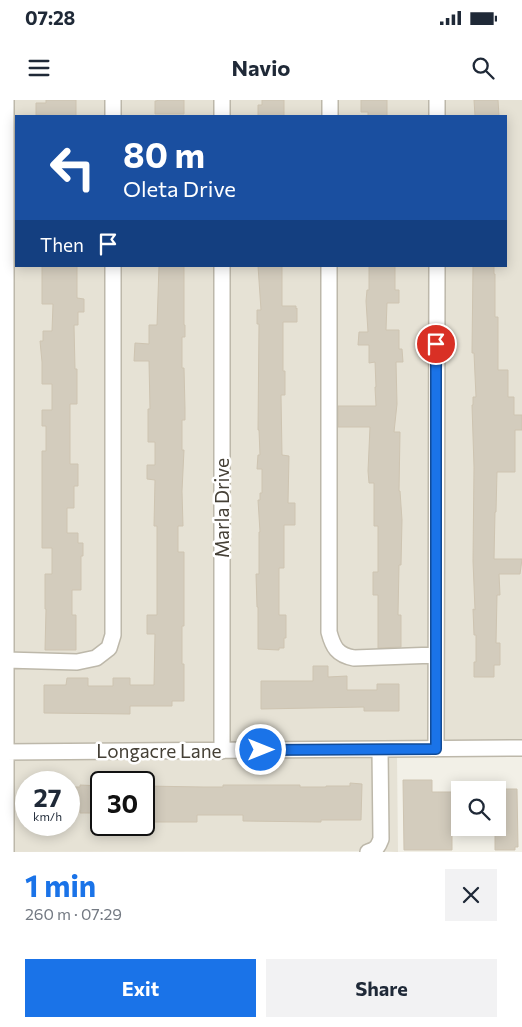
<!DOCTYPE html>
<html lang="en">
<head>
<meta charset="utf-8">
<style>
	body { margin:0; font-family:Commissioner,sans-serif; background:#f2f2f3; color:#1f2937; height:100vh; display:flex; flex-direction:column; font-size:19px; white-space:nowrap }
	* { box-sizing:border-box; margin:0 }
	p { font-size:16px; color:#747a83 }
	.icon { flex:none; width:28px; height:28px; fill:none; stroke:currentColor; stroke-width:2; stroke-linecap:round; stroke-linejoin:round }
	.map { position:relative; height:752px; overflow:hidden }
	.details { display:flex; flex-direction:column; background:#fff; flex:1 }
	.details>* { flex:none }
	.hud { position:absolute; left:15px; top:15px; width:492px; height:152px; border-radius:0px; box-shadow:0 2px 12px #0003; background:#1a4fa0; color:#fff; overflow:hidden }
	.controls { position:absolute; left:451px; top:681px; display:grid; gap:10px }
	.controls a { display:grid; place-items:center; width:55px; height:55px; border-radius:0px; background:#fff; box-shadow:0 2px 12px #0003; font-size:25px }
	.speed { position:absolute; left:15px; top:671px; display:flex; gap:10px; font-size:25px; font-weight:700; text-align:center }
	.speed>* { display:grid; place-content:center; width:65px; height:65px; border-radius:50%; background:#fff; box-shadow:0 2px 12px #0003; line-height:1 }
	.speed small { font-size:12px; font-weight:400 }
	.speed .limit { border:2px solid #111; border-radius:8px; background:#fff; color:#111 }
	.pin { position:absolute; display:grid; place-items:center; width:42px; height:42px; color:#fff; margin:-21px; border:2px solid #fff; border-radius:50%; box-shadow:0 1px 5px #0007 }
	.me { position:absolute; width:55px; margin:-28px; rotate:90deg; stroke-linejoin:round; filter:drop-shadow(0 0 4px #0008) }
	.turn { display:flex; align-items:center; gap:18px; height:105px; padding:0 25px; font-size:22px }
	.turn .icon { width:65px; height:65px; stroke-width:2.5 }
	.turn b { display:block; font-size:35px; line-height:42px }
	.then { display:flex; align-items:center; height:48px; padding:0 25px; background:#0003; gap:10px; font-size:19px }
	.round { display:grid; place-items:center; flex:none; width:52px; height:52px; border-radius:0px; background:#f2f2f3 }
	.head { display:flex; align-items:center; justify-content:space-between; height:85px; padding:0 25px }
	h1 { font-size:30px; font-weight:700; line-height:38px; color:#1a73e8 }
	.cta { display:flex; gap:10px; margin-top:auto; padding:10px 25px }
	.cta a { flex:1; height:58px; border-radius:0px; background:#1a73e8; color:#fff; font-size:20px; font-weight:700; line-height:58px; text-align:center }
	.cta a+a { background:#f2f2f3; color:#1f2937 }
	.status { display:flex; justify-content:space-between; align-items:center; height:35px; padding:0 25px; background:#fff; direction:ltr }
	.status svg { height:14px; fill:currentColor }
	header { display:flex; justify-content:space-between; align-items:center; height:65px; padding:0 25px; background:#fff; font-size:22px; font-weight:700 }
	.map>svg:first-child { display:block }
</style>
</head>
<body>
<div class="status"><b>07:28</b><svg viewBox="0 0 49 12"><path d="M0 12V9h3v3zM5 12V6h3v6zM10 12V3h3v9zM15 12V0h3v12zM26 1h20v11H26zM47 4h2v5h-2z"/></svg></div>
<header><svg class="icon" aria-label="menu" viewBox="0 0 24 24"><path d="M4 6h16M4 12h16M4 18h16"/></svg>Navio<svg class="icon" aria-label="search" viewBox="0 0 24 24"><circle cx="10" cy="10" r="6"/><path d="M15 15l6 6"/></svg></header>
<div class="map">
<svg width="522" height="752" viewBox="0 0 522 752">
	<rect width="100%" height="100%" fill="#f2f0e7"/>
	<path fill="#e6e2d5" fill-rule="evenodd" d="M 0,0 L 522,0 L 522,654 L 397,656 L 398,752 L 377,751 L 0,752 ZM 16,16 L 506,16 L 506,166 L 16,166 ZM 26,682 L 69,682 L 69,725 L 26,725 ZM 101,682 L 144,682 L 144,725 L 101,725 Z"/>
	<path fill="#d3ccbd" stroke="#cec4b1" d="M 46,0 L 76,0 L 76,16 L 36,15 L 36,3 L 46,3 Z
		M 157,0 L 184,0 L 184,14 L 155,14 L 155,1 L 157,1 Z
		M 262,0 L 284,0 L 284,16 L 258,16 L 258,5 L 262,5 Z
		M 361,0 L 387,0 L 387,16 L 368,16 L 368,12 L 361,12 Z
		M 474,0 L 498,0 L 499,16 L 475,16 Z
		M 42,166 L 77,166 L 77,198 L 84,199 L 84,212 L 78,212 L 78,225 L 74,225 L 75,269 L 77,269 L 77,304 L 70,304 L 70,364 L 78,364 L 78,386 L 74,386 L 74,408 L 67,408 L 67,433 L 78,433 L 78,443 L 83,443 L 83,456 L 81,456 L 81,490 L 72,490 L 72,515 L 76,515 L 76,550 L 45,550 L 46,509 L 45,509 L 45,474 L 52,474 L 52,448 L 42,448 L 42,351 L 46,351 L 46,326 L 42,326 L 42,310 L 52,310 L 52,284 L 42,284 L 42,262 L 40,241 L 43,241 L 43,231 L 52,231 L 53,204 L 42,204 Z
		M 159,166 L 184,166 L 184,225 L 185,225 L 185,237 L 182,237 L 182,268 L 184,268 L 185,309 L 185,320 L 182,320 L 182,350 L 184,350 L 182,391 L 183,426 L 178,426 L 178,452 L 184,452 L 184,526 L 182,526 L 182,564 L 184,564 L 184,601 L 172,601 L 172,606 L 130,606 L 130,614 L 44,613 L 44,585 L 66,585 L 67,578 L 88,578 L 88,586 L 113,586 L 113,578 L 130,578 L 130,585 L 154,585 L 155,534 L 147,534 L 147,515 L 157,515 L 157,426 L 154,426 L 155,380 L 147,379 L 147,365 L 155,365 L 155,342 L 148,342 L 148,309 L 150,309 L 149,261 L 134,261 L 135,243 L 149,244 L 149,225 L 157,225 Z
		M 258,166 L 282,166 L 282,206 L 296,206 L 296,209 L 297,208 L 297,222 L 283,222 L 283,271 L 285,271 L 285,295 L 281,295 L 282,355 L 289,356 L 288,403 L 295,403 L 295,425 L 284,425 L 284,468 L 279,468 L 279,515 L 286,515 L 286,538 L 284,538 L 284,548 L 279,548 L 279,550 L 258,549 L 258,507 L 257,507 L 256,474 L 259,474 L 259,432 L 260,432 L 258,400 L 260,400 L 260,393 L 262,393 L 262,369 L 257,369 L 258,355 L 260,355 L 259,330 L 258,330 L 259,224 L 257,224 L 257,210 L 261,210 Z
		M 369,166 L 395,166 L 395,190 L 399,190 L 399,203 L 387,203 L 386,230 L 399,230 L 399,249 L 402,249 L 403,262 L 396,262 L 397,304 L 394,332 L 400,332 L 399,391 L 400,391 L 402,420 L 401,465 L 399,465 L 398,515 L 401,515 L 401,547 L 378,548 L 378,495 L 373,495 L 373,472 L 378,472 L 378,426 L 374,426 L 374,383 L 369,383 L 368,371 L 370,327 L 338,327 L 338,306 L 376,306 L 375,287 L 376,287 L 375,262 L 369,263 L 369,245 L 358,245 L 359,232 L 368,232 L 366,201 L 367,190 L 369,190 Z
		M 473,166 L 494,166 L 494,174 L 495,174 L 495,217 L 498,217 L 498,270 L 508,270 L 508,297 L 514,297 L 514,315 L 522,315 L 522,330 L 515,330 L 515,372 L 497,372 L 496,412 L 495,412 L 494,459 L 522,459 L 520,474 L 499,474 L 500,495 L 497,495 L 496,543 L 500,543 L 500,565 L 494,565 L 494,577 L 474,577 L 474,562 L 476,562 L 476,535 L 474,535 L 473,509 L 475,510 L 473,461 L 474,367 L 472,305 L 473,305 L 473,297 L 476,297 L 474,253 L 472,253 Z
		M 313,566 L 328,566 L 328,577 L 347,576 L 347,590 L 377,590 L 377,584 L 399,584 L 399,611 L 364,611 L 364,607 L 261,609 L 261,581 L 313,581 Z
		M 403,680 L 432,680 L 432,692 L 452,692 L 452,750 L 404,750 Z
		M 350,683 L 362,684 L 361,720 L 321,720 L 321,722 L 243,721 L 243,715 L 197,715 L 197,722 L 144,722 L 144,686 L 203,687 L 223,687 L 223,685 L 300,685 L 300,687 L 326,687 L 326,686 L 350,686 Z
		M 80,685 L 101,686 L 101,713 L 80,713 L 80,710 L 69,709 L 69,687 L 80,687 Z
		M 498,689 L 517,689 L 518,747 L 515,747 L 515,750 L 495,750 L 495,728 L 498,728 Z"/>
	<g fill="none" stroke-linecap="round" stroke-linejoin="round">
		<defs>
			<path id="minor" d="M 113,16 L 113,0
				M 222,16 L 222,0
				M 330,16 L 330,0
				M 437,16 L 437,0
				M 329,166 L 329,532 C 333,547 337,555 354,558 L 436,555
				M 6,560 L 77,562 L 96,558 L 109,548 L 113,535 L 113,166
				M 436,649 L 437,166
				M 222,651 L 222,166
				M 5,652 L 522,648
				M 6,752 L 6,0
				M 368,752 C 376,750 378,747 381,739 L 380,650"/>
		</defs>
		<use href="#minor" stroke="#bdb8aa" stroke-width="18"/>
		<use href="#minor" stroke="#fff" stroke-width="15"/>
	</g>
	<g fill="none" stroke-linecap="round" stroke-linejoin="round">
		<defs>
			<path id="route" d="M 261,650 L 436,649 L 436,244"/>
		</defs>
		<use href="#route" stroke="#114b97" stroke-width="12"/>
		<use href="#route" stroke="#1a73e8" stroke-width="9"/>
	</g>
	<g text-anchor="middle" stroke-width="5" stroke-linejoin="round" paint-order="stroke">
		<g font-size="19" fill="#454036" stroke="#fff">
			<text transform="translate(222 408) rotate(-90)" y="7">Marla Drive</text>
			<text x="159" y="658">Longacre Lane</text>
		</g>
	</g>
</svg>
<div class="controls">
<a><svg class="icon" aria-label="search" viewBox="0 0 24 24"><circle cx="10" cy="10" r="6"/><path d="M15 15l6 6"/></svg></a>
</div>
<div class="speed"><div>27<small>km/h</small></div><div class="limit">30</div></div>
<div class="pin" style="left:436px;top:244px;background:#d93025"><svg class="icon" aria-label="arrive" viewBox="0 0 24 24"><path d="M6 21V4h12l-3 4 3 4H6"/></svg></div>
<svg class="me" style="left:261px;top:650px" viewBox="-20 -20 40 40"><circle r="17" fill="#1a73e8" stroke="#fff" stroke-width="3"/><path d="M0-11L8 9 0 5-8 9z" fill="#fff"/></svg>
<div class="hud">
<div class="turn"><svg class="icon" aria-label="left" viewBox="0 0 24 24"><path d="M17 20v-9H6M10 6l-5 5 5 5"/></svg><div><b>80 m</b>Oleta Drive</div></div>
<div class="then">Then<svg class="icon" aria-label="arrive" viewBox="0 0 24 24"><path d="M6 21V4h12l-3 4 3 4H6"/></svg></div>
</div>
</div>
<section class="details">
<div class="head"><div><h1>1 min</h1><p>260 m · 07:29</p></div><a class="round"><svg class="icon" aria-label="close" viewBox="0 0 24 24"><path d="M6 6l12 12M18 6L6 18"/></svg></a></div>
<div class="cta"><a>Exit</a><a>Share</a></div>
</section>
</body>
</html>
